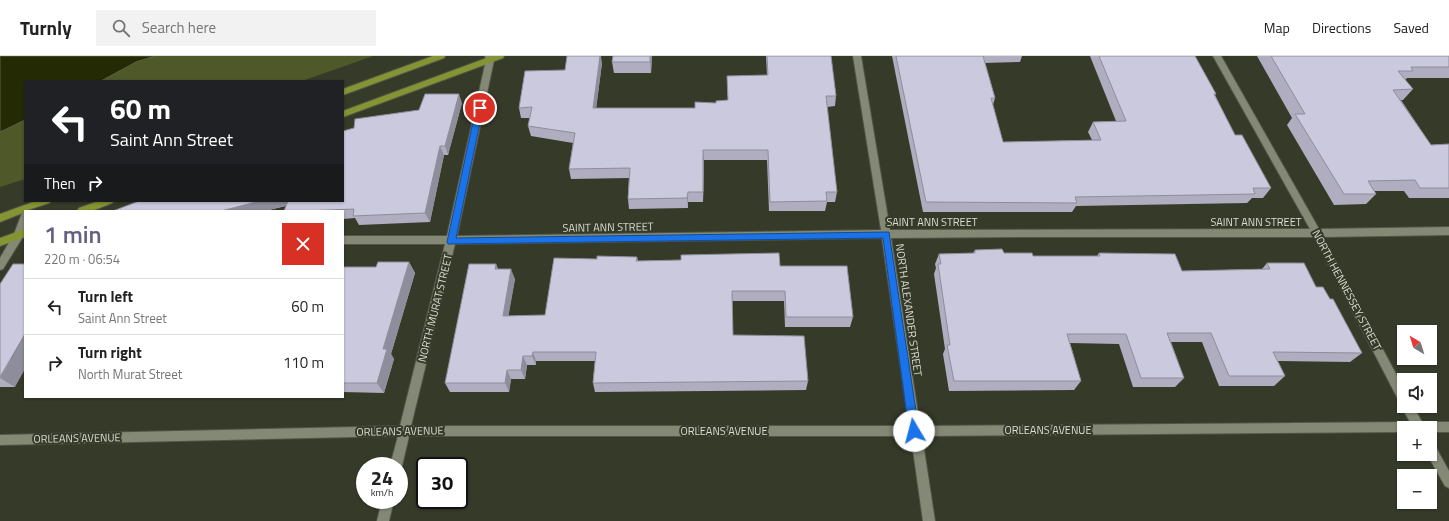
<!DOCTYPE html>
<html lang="en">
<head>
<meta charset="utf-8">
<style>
	body { margin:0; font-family:"Titillium Web",sans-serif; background:#f2f2f2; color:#222; height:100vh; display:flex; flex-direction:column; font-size:15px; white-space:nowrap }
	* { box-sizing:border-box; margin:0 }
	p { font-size:13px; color:#767676 }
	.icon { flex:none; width:22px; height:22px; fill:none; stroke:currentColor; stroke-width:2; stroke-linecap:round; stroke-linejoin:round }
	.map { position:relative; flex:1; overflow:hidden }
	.drawer { position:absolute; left:24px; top:154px; width:320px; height:188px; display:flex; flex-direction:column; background:#fff; border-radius:0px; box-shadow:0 1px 3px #0004 }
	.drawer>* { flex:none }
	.hud { position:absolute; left:24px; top:24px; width:320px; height:122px; border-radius:0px; box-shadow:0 1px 3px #0004; background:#202124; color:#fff; overflow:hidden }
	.needle { width:26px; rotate:322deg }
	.buttons { position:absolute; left:1397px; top:269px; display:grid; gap:8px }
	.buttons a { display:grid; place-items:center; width:40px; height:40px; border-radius:0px; background:#fff; box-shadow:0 1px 3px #0004; font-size:20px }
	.speed { position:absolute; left:356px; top:401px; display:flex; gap:8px; font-size:20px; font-weight:700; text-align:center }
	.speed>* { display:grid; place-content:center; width:52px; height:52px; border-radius:50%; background:#fff; box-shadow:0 1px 3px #0004; line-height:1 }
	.speed small { font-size:10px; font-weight:400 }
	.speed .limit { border:2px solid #111; border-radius:6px; background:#fff; color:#111 }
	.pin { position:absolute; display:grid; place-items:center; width:34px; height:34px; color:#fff; margin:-17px; border:2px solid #fff; border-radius:50%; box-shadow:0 1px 4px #0007 }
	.me { position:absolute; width:44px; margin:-22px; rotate:352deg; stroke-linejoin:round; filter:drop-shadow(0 0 3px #0008) }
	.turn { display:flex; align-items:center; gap:14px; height:84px; padding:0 20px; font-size:18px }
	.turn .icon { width:52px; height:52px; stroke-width:2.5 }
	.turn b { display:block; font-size:28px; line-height:34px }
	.then { display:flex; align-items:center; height:38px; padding:0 20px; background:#0003; gap:8px; font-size:15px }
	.round { display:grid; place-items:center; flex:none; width:42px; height:42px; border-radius:0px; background:#f2f2f2 }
	.headline { display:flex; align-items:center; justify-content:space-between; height:68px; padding:0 20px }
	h1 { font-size:24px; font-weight:600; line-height:30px; color:#656082 }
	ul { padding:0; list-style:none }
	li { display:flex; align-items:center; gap:12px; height:56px; padding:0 20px; border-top:1px solid #e0e0e0 }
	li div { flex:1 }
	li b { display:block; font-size:15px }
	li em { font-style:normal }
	header { display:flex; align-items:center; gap:24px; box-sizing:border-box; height:56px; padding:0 20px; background:#fff; border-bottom:1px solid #e0e0e0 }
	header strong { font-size:19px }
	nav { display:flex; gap:22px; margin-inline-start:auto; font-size:14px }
	.search { width:280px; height:36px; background:#f2f2f2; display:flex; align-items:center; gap:10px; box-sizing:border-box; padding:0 14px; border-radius:0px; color:#767676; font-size:15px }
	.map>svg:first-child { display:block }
</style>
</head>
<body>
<header>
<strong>Turnly</strong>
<div class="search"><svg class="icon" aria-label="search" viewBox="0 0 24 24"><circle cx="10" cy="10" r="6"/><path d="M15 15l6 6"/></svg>Search here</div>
<nav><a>Map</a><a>Directions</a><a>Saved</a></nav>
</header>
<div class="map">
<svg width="1449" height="465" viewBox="0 0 1449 465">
	<rect width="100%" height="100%" fill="#363a29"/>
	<path fill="#4e5829" d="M 0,0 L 373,0 L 302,25 L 25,25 L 25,123 L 0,131 Z"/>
	<path fill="#242b04" stroke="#5b6142" d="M 0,0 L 155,0 L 136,6 L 101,25 L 25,25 L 25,64 L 0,76 Z"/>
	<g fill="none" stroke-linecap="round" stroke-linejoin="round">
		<defs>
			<path id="minor" d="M 485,0 L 493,0 L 494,4 L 457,180 L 881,174 L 853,0 L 861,0 L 890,174 L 1310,173 L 1213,0 L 1221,0 L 1319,173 L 1449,171 L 1449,179 L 1323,181 L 1404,333 L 1404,350 L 1413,350 L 1422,366 L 1449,366 L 1449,376 L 1430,376 L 1430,372 L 1404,372 L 1404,376 L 922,380 L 935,465 L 923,465 L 911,380 L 409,380 L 402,410 L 399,414 L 399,410 L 390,410 L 398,380 L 0,389 L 0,379 L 400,370 L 445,188 L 343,188 L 343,180 L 447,180 L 486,4 ZM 1028,181 L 1314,181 L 1400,347 L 1402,348 L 1401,350 L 1410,366 L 920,370 L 891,182 ZM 882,182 L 909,370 L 411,370 L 455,188 Z
				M 25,156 L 24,179 L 3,213 L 0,214 L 0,202 L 14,178 L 22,157 Z
				M 1430,387 L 1434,388 L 1449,415 L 1449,432 L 1445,430 L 1427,398 L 1430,398 Z
				M 382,444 L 394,444 L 389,465 L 377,465 Z"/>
			<path id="major" d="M 433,0 L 445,0 L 444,2 L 343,39 L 343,33 Z
				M 492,0 L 504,0 L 503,2 L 343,61 L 343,55 Z
				M 36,145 L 51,145 L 49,147 L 25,155 L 25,156 L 0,166 L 0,158 Z
				M 99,145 L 114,145 L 112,147 L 92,155 L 77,155 L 79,152 Z
				M 25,173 L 25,181 L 0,190 L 0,182 Z"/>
		</defs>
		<use href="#minor" stroke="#535648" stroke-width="2"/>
		<use href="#major" stroke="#535648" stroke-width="2"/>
		<use href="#minor" fill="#848975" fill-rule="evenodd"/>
		<use href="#major" fill="#859432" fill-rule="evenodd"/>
	</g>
	<path fill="#afadbf" d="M 652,0 L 651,17 L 614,17 L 612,6 Z
		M 766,0 L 831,0 L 836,40 L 835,50 L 827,51 L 837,136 L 835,146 L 827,146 L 825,155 L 769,155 L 767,104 L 704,104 L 703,146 L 688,146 L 688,152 L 629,153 L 628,143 L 629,122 L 571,123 L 569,113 L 573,87 L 531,80 L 528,70 L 530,62 L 521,62 L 519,52 L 565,14 L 602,7 L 596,52 L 695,52 L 716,47 L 728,44 L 727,20 L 767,20 Z
		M 892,0 L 1022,0 L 1020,6 L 984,7 L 995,42 L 993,49 L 1003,86 L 1092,84 L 1088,76 L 1093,66 L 1116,65 L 1090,0 L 1195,0 L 1216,38 L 1215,39 L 1235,79 L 1271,132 L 1263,142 L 1252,142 L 1247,147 L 1076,150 L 1072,156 L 923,156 Z
		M 1257,0 L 1449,0 L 1449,22 L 1407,22 L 1405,24 L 1413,33 L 1403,44 L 1401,44 L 1431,89 L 1449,88 L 1449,142 L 1409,142 L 1404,135 L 1374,135 L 1376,138 L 1366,148 L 1334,149 L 1287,69 L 1292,62 Z
		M 462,47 L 448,99 L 444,99 L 430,166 L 359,169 L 355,162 L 343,163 L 343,155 L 284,155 L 286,150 L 265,155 L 113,155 Z
		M 975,194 L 1033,200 L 1097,200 L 1099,197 L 1182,215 L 1262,213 L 1267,207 L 1316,231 L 1330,243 L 1362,297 L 1350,306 L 1278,305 L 1285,320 L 1274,330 L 1219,330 L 1202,286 L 1171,286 L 1184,322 L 1175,331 L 1133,331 L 1119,288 L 1070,287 L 1081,325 L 1074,334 L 949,335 L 943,298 L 945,293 L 934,218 L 936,212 L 935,208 L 939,198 L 973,197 Z
		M 637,201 L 638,205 L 780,210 L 853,261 L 850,271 L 785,271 L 784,245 L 732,245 L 733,279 L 808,325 L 806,334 L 595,336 L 593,327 L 595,305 L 536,305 L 536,309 L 527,309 L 525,323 L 511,323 L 509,336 L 450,336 L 445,327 L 496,208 L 498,213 L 515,223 L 508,260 L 545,259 L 597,203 Z
		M 409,206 L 415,217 L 391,298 L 394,303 L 384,337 L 343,336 L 343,211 L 376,211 Z
		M 0,228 L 15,331 L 0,331 Z"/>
	<path fill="#8e8d9b" d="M 600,0 L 601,0 L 602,7 L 595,62 L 593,52 Z
		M 650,0 L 652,0 L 651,17 L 650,6 Z
		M 459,38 L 462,47 L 448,99 L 445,90 Z
		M 440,90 L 444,99 L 430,166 L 425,157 Z
		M 703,94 L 704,104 L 703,146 Z
		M 688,136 L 688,152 L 687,142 Z
		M 260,145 L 295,145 L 296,147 L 265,155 L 221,155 Z
		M 409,206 L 415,217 L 391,298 L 394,303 L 384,337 L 377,327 L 383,293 Z
		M 496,208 L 500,218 L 495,213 Z
		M 511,213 L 515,223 L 507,269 L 503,260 Z
		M 25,278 L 25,313 L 15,331 L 0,322 Z
		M 533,296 L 536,305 L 536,309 L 532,300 Z
		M 523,300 L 527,309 L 525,323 L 521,314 Z
		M 507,314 L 511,323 L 509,336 L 505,327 Z"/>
	<path fill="#cbc9de" stroke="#8e8d9b" d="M 567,0 L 600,0 L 593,52 L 695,52 L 695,46 L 716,47 L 716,45 L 728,44 L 727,20 L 768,19 L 767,0 L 831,0 L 836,40 L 826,40 L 837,136 L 826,136 L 827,145 L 770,146 L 768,94 L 703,94 L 703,136 L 688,136 L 687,142 L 628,143 L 630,112 L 569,113 L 575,77 L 528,70 L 532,51 L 519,52 L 525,15 L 565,14 Z
		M 613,0 L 650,0 L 650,6 L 612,6 Z
		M 896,0 L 983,0 L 995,42 L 991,42 L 1003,86 L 1101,84 L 1093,66 L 1126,65 L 1099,0 L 1195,0 L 1216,38 L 1214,38 L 1235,79 L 1242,79 L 1271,132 L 1253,132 L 1255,138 L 1075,141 L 1077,147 L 926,146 Z
		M 1271,0 L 1449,0 L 1449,11 L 1411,11 L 1413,15 L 1398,15 L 1413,33 L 1393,34 L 1431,89 L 1449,88 L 1449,132 L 1420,132 L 1415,124 L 1368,125 L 1376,138 L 1344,138 L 1295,58 L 1305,58 Z
		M 425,38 L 459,38 L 445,90 L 440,90 L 425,157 L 353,160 L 354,153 L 305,155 L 284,155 L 288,145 L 343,145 L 343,75 L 354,72 L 355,63 L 419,54 Z
		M 139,145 L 260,145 L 221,155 L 113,155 Z
		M 1002,193 L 1004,197 L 1032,197 L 1033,200 L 1100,200 L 1099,197 L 1175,198 L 1182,215 L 1270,213 L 1267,207 L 1304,207 L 1316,231 L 1323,231 L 1330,243 L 1333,243 L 1362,297 L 1273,296 L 1285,320 L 1229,320 L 1211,277 L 1167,277 L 1184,322 L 1141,322 L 1126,278 L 1067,278 L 1081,325 L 954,325 L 947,289 L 950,289 L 938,208 L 941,208 L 939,198 L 975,197 L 975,194 Z
		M 779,197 L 780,210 L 847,210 L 853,261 L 786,261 L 785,235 L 732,235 L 733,279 L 804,280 L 808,325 L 593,327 L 596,296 L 533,296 L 532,300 L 523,300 L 521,314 L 507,314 L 505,327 L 445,327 L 469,208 L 496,208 L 495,213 L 511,213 L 503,260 L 545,259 L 554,202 L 597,203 L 597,200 L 637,201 L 636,205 L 681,204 L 681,199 Z
		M 378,206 L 409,206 L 383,293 L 387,293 L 377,327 L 343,327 L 343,211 L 376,211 Z
		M 13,208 L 25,208 L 25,278 L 0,321 L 0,228 Z"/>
	<path fill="#1a73e8" stroke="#114b97" d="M 480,49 L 483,52 L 456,182 L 889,176 L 919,375 L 918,378 L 914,380 L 911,378 L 909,375 L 883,182 L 448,188 L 447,186 L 476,52 Z"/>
	<g text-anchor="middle" stroke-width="4" stroke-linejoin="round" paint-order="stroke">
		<g font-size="11" fill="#dcdfd4" stroke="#363a29">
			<text x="932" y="170">SAINT ANN STREET</text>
			<text x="1256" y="170">SAINT ANN STREET</text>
			<text transform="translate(608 171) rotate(-1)" y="4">SAINT ANN STREET</text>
			<text transform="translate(1347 234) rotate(62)" y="4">NORTH HENNESSEY STREET</text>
			<text transform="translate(435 252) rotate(-76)" y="4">NORTH MURAT STREET</text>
			<text transform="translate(909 254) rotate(82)" y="4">NORTH ALEXANDER STREET</text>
			<text x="1048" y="378">ORLEANS AVENUE</text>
			<text transform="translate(400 375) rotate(-1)" y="4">ORLEANS AVENUE</text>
			<text x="724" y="379">ORLEANS AVENUE</text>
			<text transform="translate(77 382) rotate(-1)" y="4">ORLEANS AVENUE</text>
		</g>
	</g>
</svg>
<div class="buttons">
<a><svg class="needle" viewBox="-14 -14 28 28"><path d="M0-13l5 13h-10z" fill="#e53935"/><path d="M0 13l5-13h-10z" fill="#767676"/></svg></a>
<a><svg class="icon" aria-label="sound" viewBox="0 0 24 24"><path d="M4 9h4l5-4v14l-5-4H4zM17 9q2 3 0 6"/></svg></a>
<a>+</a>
<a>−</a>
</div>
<div class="speed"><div>24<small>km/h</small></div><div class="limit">30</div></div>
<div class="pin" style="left:480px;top:52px;background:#d93025"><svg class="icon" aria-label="arrive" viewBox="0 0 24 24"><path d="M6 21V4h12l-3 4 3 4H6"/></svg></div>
<svg class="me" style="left:914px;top:375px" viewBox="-20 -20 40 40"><circle r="19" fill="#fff"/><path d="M0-13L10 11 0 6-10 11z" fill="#1a73e8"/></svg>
<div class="hud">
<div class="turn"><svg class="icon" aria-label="left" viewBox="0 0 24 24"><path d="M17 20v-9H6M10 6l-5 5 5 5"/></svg><div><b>60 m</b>Saint Ann Street</div></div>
<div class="then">Then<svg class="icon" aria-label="right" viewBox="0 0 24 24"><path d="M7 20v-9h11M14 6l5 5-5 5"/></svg></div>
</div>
<section class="drawer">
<div class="headline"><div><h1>1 min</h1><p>220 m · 06:54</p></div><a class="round" style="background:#d93025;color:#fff"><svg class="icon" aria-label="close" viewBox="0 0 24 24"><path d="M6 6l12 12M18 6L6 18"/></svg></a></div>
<ul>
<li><svg class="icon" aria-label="left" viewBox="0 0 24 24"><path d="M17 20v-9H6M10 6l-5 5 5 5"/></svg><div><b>Turn left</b><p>Saint Ann Street</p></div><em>60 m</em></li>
<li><svg class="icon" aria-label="right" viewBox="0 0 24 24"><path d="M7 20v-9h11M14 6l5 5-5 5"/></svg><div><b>Turn right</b><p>North Murat Street</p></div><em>110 m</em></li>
</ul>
</section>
</div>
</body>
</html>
